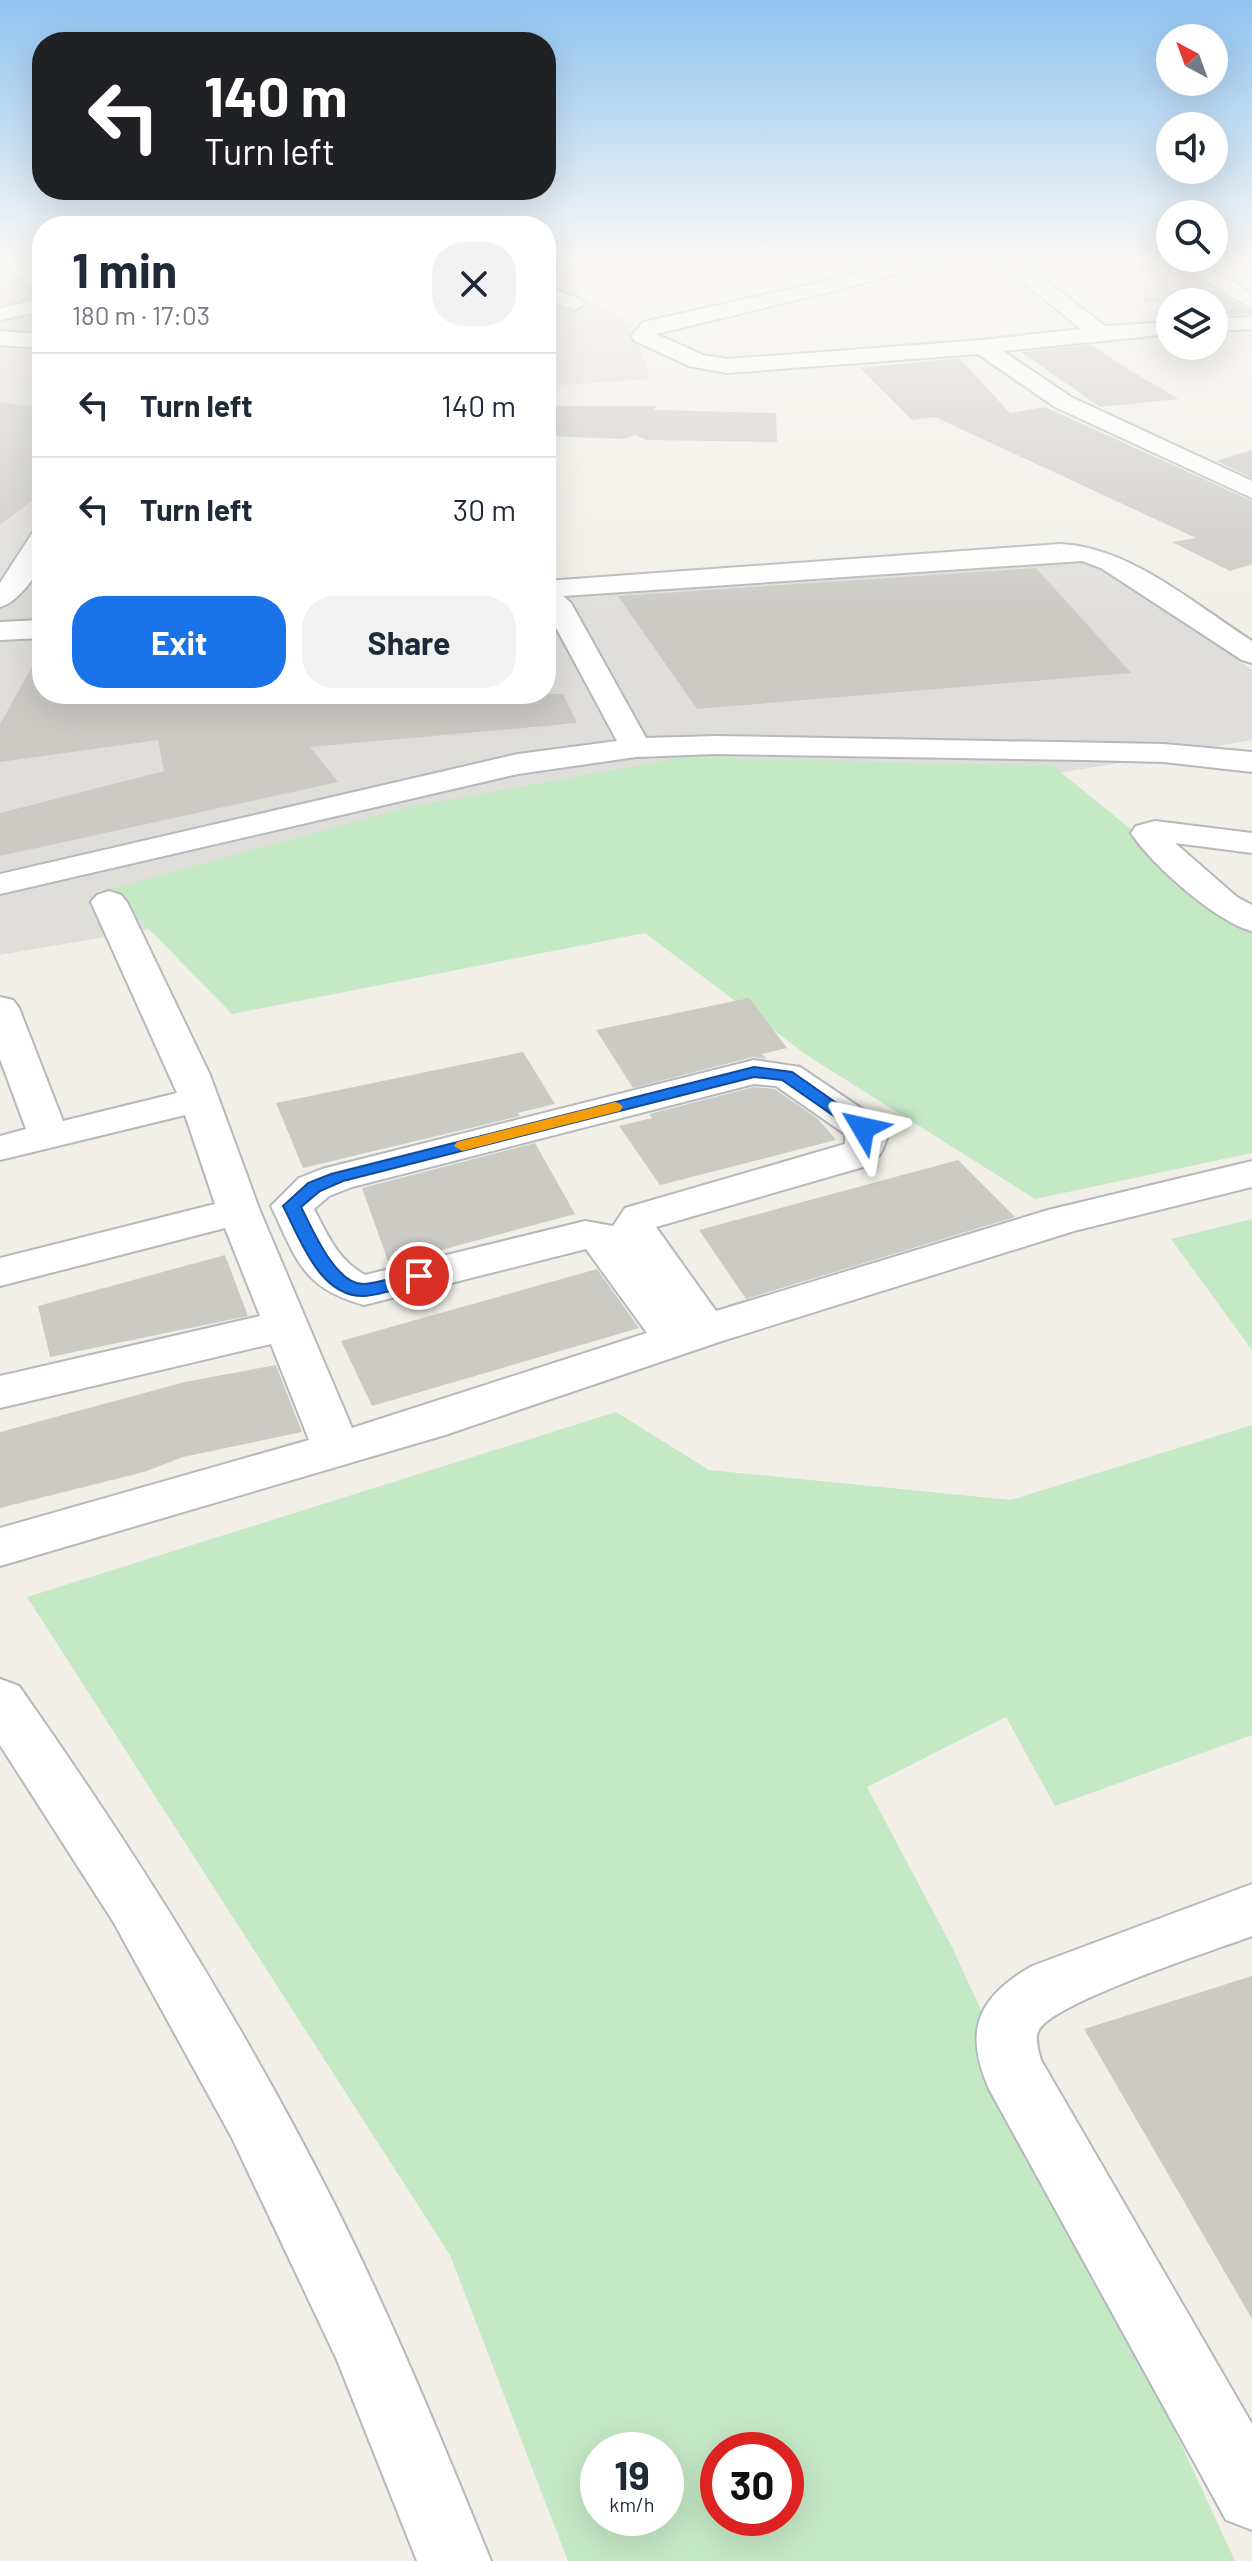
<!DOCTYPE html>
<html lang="en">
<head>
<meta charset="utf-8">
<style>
	body { margin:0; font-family:Barlow,sans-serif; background:#f2f2f3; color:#1f2937; height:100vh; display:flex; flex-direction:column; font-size:30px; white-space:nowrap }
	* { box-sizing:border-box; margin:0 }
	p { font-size:26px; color:#747a83 }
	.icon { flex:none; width:44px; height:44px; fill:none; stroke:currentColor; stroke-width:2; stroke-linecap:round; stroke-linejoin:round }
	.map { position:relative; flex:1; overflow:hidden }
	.panel { position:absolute; left:32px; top:216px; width:524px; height:488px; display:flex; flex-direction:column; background:#fff; border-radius:32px; box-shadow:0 8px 32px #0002 }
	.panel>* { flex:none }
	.banner { position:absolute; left:32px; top:32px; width:524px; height:168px; border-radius:32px; box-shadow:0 8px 32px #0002; background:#202124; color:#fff; overflow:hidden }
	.needle { width:52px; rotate:319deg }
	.fabs { position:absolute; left:1156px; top:24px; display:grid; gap:16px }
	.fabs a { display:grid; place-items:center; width:72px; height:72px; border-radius:50%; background:#fff; box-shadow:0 8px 32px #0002; font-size:40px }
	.speed { position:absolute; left:580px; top:2432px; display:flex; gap:16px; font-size:40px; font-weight:700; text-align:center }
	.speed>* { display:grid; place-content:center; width:104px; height:104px; border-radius:50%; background:#fff; box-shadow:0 8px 32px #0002; line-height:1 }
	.speed small { font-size:20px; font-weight:400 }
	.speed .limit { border:12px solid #d22; background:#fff; color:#111 }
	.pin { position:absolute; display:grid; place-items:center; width:68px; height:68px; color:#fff; margin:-34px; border:4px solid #fff; border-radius:50%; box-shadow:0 2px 8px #0007 }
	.me { position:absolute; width:88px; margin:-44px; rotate:306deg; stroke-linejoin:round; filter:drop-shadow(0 0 6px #0008) }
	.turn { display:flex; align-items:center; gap:28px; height:168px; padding:0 40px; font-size:36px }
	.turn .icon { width:104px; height:104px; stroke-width:2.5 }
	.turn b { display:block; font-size:56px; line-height:68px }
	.round { display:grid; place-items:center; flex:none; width:84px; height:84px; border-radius:32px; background:#f2f2f3 }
	.headline { display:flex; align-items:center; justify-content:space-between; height:136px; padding:0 40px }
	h1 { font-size:48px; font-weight:700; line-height:60px }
	.button { display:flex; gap:16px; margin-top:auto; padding:16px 40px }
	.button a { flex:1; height:92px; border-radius:32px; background:#1a73e8; color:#fff; font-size:32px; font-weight:700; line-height:92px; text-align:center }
	.button a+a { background:#f2f2f3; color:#1f2937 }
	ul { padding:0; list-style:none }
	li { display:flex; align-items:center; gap:24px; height:104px; padding:0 40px; border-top:2px solid #e0e1e3 }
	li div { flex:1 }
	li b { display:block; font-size:30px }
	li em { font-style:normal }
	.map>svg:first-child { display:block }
</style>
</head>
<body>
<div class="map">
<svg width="1252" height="2561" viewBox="0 0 1252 2561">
	<rect width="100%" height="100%" fill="#f1efe8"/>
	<path fill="#e0deda" d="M 0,256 L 42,256 L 42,597 L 31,621 L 42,621 L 42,694 L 546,694 L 546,590 L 1098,555 L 1252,670 L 1252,740 L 0,955 Z
		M 546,282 L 592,301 L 632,324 L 650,379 L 546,386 Z"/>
	<path fill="#c5e8c5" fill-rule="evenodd" d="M 684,757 L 1053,766 L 1252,927 L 1252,1153 L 1035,1199 L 808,1056 L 645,933 L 232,1014 L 110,889 L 408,807 Z
		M 1252,1219 L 1252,1350 L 1171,1239 Z
		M 616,1412 L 709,1470 L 1011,1500 L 1252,1425 L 1252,1735 L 1055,1806 L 1006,1717 L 867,1787 L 951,1945 L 1235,2561 L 568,2561 L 450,2255 L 27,1597 ZM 598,2450 L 666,2450 L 666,2518 L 598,2518 ZM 718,2450 L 786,2450 L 786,2518 L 718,2518 Z"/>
	<path fill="#cccac5" d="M 1172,263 L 1252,312 L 1252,314 L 1214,316 L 1214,302 L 1144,302 L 1143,281 L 1150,280 L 1131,265 Z
		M 1092,345 L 1128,369 L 1179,399 L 1100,407 L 1021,352 Z
		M 959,358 L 1010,413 L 1045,407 L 1252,501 L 1252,564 L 1230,571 L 1172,542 L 1196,538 L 935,417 L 912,420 L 860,368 Z
		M 0,402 L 42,408 L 42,493 L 0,525 Z
		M 546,406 L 656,406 L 654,410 L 776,413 L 777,442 L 647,440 L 635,435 L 623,439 L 546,436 Z
		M 1252,450 L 1252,478 L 1216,461 Z
		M 1036,568 L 1131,673 L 697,709 L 618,596 Z
		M 42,649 L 42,694 L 563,694 L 577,723 L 310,747 L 338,782 L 0,856 L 0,813 L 164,771 L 158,740 L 0,762 L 0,724 Z
		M 749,998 L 787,1048 L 762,1054 L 767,1059 L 753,1057 L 633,1088 L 596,1030 Z
		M 523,1052 L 555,1104 L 518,1113 L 520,1116 L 303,1168 L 276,1103 Z
		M 754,1087 L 775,1089 L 818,1119 L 836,1140 L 660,1185 L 619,1126 L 652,1118 L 649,1114 Z
		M 535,1143 L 575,1214 L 389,1264 L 362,1188 Z
		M 958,1160 L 1015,1217 L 746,1299 L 699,1230 Z
		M 225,1255 L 248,1316 L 50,1357 L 38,1306 Z
		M 597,1269 L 639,1328 L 372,1406 L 341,1341 Z
		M 276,1365 L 302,1432 L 183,1457 L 144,1472 L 0,1508 L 0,1432 L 185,1382 Z
		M 1252,1976 L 1252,2319 L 1084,2029 Z"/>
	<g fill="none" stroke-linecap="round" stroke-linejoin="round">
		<defs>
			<path id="minor" d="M 0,256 L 15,256 L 42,276 L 42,311 L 0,320 L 0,308 L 39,299 L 32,294 L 30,286 L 0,264 Z
				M 546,256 L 566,256 L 563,260 L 546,264 Z
				M 916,256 L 948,256 L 945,260 L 838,290 L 656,334 L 703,355 L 727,359 L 982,340 L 1081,329 L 991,256 L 1014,256 L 1105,326 L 1170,322 L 1170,334 L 1003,351 L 1071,397 L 1252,481 L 1252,498 L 1055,407 L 978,354 L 727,373 L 689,366 L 635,341 L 632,336 L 643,322 L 827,281 Z
				M 1170,258 L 1194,258 L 1252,294 L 1252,309 Z
				M 546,285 L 581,300 L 584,304 L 574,310 L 546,299 Z
				M 1252,317 L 1252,329 L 1214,331 L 1214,319 Z
				M 0,331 L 42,334 L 42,348 L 0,345 Z
				M 42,530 C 42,539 43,549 42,557 C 39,575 17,603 0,607 L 0,583 L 33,532 Z
				M 1060,544 C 1130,547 1194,604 1252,641 L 1252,663 L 1242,660 L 1101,568 L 1082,561 L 563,596 L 571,603 L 646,738 L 716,736 L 1164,744 L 1252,752 L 1252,772 L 1164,762 L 1085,760 L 716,754 L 636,757 L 518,774 L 0,894 L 0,874 L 518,754 L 617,741 L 546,609 L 546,581 Z
				M 42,620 L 42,638 L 0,640 L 0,622 Z
				M 1155,821 L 1252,833 L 1252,853 L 1175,843 L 1237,897 L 1252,905 L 1252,931 C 1216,922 1151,864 1131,833 L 1136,826 Z
				M 109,891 L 121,895 L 127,902 L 210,1075 L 260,1211 L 352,1428 L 647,1333 L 586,1249 L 364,1305 C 302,1288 297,1260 271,1206 L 299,1178 L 322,1169 L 754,1060 L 800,1067 L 877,1119 L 887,1138 C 882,1154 878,1160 863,1167 L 656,1227 L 716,1311 L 1048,1210 L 1252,1161 L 1252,1187 L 1074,1231 L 722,1341 L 445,1435 L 0,1566 L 0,1528 L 309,1440 L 271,1344 L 0,1408 L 0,1376 L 260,1316 L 225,1228 L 0,1286 L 0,1258 L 215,1204 L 185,1115 L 0,1160 L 0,1136 L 26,1129 L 0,1059 L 0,997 L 13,1000 L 19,1008 L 63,1121 L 177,1093 L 91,902 L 97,895 ZM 754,1084 L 776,1086 L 845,1134 L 845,1144 L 625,1208 L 613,1226 L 585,1221 L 365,1275 C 338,1260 328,1236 314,1209 L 329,1196 L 352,1187 Z
				M 0,1679 L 19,1686 C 135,1851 242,2021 333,2201 C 392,2319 442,2440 491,2561 L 417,2561 L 337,2360 L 232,2138 L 114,1923 L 0,1745 Z
				M 1252,1884 L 1252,1936 C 1215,1950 1054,2002 1039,2030 C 1034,2037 1039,2052 1041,2060 L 1252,2424 L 1252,2530 L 1226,2520 L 989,2089 C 963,2030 978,1997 1032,1966 Z"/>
		</defs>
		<use href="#minor" stroke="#b5b8bc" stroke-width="4"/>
		<use href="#minor" fill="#fff" fill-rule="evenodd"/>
	</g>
	<linearGradient id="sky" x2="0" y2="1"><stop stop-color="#8fc3f1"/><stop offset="0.42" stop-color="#f9f8f5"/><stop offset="1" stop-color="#f9f8f5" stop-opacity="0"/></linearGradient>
	<rect width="1252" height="615" fill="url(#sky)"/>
	<path fill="#1a73e8" stroke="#114b97" stroke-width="2" d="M 754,1067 L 792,1072 L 872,1128 L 863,1133 L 857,1132 L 782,1080 L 754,1077 L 343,1181 L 320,1191 L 301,1207 C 312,1228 335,1284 363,1284 C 381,1283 402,1275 419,1270 L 428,1276 L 426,1280 C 407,1286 383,1295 364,1296 C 319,1297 300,1238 283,1206 L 308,1183 L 331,1174 Z"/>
	<path fill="#f59e0b" d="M 615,1102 L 620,1104 L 623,1107 L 620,1111 L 462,1151 L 454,1146 L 457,1142 Z"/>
</svg>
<div class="fabs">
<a><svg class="needle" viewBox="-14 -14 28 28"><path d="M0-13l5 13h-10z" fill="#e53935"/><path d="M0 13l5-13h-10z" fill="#747a83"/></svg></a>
<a><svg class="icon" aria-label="sound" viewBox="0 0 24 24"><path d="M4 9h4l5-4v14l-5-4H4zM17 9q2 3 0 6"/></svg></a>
<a><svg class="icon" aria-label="search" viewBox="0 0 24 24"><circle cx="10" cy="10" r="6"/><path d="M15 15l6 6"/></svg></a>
<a><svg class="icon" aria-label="layers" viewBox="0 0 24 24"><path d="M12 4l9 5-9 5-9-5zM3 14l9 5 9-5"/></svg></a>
</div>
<div class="speed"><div>19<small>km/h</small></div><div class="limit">30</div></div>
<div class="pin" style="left:419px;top:1276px;background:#d93025"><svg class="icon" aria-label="arrive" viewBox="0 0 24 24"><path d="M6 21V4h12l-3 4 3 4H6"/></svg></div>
<svg class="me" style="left:863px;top:1128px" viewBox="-20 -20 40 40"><path d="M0-17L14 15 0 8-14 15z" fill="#1a73e8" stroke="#fff" stroke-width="4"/></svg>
<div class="banner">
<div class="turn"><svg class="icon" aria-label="left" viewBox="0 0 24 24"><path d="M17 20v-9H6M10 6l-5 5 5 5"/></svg><div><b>140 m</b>Turn left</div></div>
</div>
<section class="panel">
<div class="headline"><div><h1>1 min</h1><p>180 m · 17:03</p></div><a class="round"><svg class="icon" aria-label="close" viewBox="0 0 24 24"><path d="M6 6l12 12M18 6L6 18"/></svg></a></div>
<ul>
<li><svg class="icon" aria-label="left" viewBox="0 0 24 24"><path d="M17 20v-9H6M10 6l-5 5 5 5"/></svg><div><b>Turn left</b></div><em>140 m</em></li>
<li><svg class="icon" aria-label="left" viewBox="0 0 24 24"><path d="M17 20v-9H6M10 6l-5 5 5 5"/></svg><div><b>Turn left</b></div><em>30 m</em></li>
</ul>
<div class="button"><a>Exit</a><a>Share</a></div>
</section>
</div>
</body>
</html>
